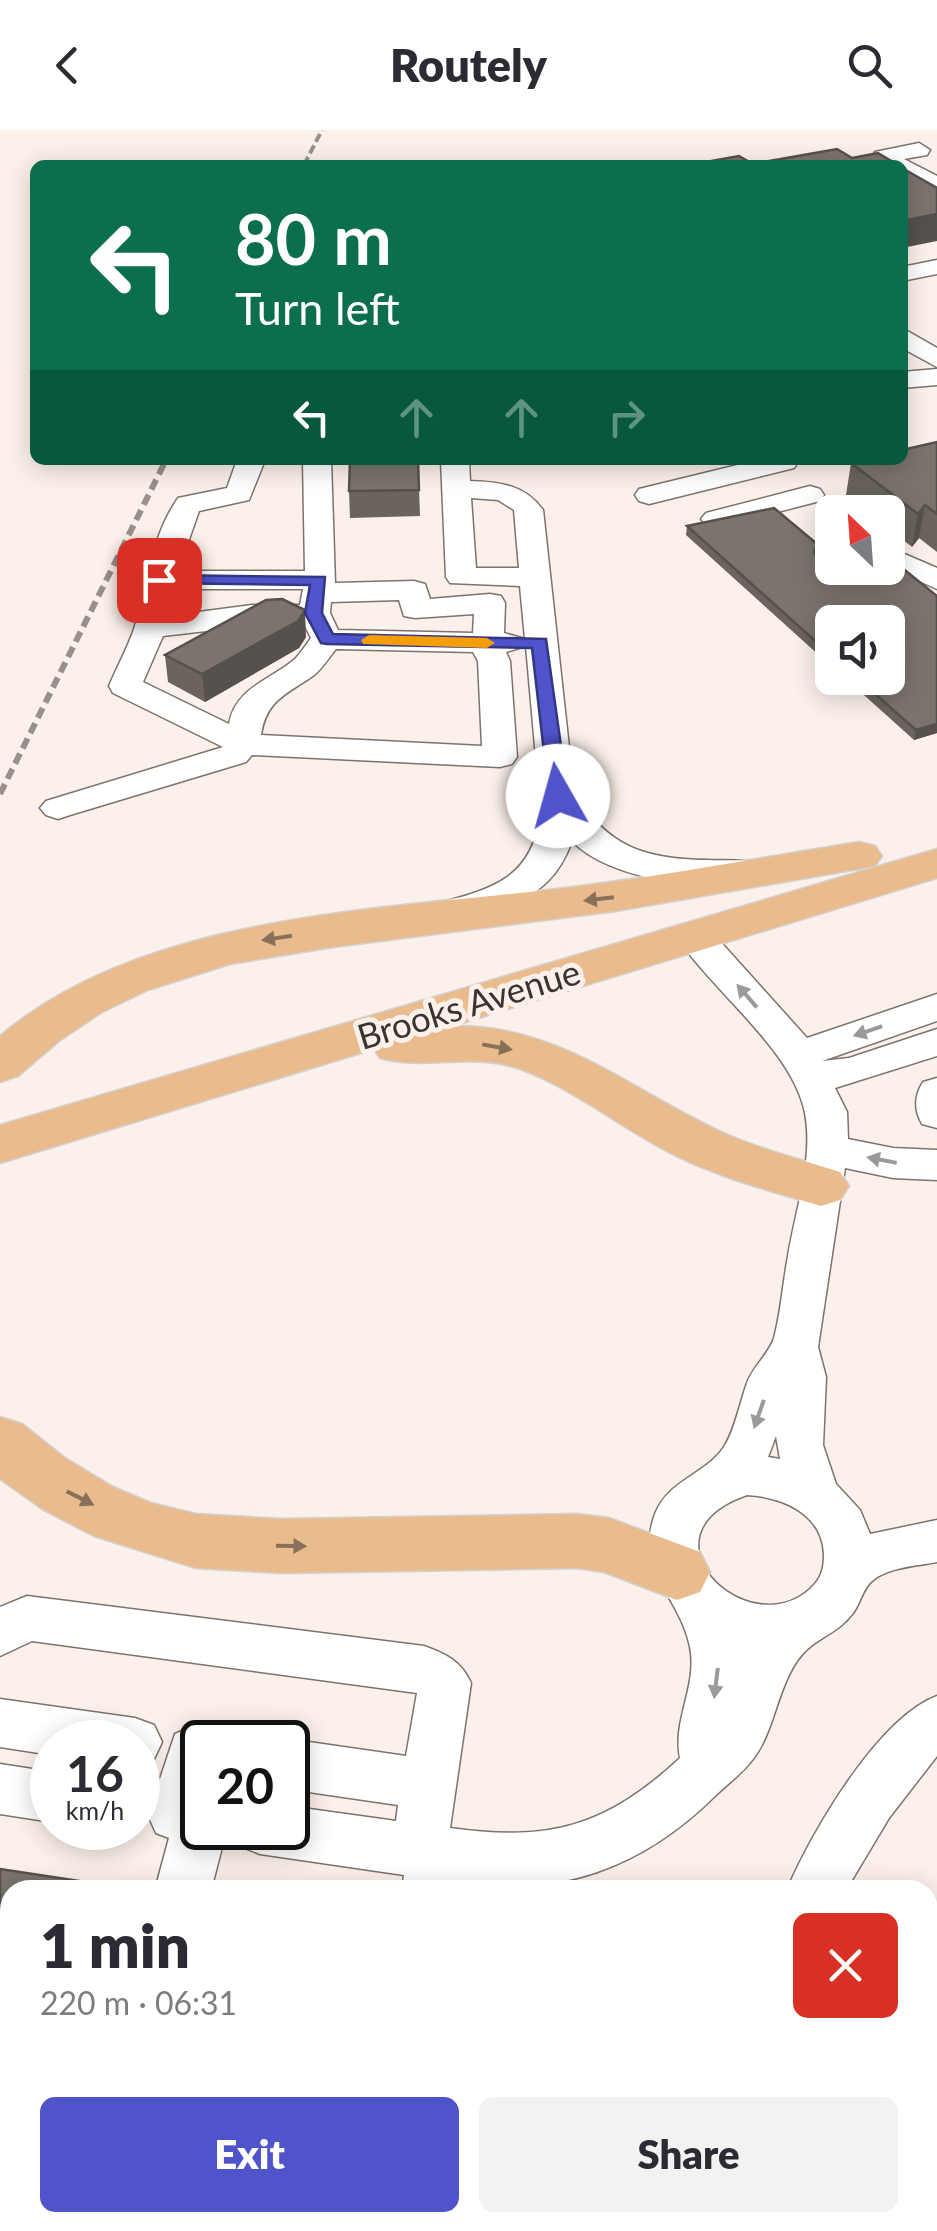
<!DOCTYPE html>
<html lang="en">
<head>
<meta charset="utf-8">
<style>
	body { margin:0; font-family:Lato,sans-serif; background:#f2f2f3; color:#2b2b33; height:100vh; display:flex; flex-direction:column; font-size:38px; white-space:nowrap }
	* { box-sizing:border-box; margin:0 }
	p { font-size:32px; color:#7c7c81 }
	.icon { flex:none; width:55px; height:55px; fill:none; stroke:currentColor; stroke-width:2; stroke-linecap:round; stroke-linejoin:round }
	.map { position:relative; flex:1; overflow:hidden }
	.side { position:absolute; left:0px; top:1750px; width:938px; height:352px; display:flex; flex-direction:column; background:#fff; border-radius:30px 30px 0 0; box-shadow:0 5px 25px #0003 }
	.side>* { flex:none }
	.banner { position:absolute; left:30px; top:30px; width:878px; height:305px; border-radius:15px; box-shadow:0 5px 25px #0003; background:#0b6e4f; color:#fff; overflow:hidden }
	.needle { width:65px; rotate:335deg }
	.fabs { position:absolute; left:815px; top:365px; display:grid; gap:20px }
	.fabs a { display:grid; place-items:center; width:90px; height:90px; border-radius:15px; background:#fff; box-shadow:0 5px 25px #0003; font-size:50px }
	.speed { position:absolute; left:30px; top:1590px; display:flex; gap:20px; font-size:50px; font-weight:700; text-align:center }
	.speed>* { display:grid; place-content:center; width:130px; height:130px; border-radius:50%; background:#fff; box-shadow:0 5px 25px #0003; line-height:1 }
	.speed small { font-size:25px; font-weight:400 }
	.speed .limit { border:5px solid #111; border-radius:15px; background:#fff; color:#111 }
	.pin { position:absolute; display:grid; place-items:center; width:85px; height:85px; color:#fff; margin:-42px; border-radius:20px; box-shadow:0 5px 15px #0006 }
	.me { position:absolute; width:110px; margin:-55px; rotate:353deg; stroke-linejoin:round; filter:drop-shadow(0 0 8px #0008) }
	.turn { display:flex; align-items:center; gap:35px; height:210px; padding:0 40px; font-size:45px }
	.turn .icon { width:130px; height:130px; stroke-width:2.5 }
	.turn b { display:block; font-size:70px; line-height:85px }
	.lanes { display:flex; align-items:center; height:95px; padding:0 40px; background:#0003; justify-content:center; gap:50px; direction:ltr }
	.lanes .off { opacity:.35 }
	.round { display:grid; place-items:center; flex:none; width:105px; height:105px; border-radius:15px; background:#f2f2f3 }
	.head { display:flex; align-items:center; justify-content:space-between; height:170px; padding:0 40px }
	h1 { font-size:60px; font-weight:800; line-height:75px }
	.cta { display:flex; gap:20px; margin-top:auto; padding:20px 40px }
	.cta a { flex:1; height:115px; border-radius:15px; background:#4f54ca; color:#fff; font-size:40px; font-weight:800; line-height:115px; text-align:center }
	.cta a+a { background:#f2f2f3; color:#2b2b33 }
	header { display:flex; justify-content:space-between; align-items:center; height:130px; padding:0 40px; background:#fff; font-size:45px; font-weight:800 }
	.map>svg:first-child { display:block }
</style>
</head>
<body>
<header><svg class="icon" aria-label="back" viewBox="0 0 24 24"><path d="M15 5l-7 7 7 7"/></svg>Routely<svg class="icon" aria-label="search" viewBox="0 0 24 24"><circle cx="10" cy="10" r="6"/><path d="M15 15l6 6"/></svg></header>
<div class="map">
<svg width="937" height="2101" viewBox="0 0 937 2101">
	<rect width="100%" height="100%" fill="#fcf1ea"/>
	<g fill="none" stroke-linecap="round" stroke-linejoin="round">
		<defs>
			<path id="minor" d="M 919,13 L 930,20 L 927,25 L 904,29 L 937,46 L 937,60 L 923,59 L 902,47 L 902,35 L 881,35 L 872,27 L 875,22 Z
				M 937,130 L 937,144 L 902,151 L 902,137 Z
				M 902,198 L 937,218 L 937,237 L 902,218 Z
				M 937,239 L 937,255 L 902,258 L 902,242 Z
				M 237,330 L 265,330 L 249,370 L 199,381 L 178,441 L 305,441 L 303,330 L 331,330 L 335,453 L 414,451 L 425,454 L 430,469 L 490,464 L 501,466 L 505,473 L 504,503 L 525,509 L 520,456 L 450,453 L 446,447 L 441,330 L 469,330 L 470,351 C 500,352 525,355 543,380 L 574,663 C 609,718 645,729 708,730 C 725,731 740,729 756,733 L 761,741 L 756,749 C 705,762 609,750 572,711 C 567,725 559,740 548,751 C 527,773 461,799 432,791 L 426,783 L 432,775 C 491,759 531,751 541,684 L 526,516 L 506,522 L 510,531 L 517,627 L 512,634 L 500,637 L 252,625 L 246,632 L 70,685 L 58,689 L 46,685 L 40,678 L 46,671 L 223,617 L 113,563 L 109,556 C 117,537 127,519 134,499 C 148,454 150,409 178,368 L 227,358 ZM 471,368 L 498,370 L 514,380 L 519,438 L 476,438 ZM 174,459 L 303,459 L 300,475 L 252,475 L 168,486 ZM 399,470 L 404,486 L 415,488 L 474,484 L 473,503 L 338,500 L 330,483 L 331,472 ZM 302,490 L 311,508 C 306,515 301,522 296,528 C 273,549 235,557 229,594 L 143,552 L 163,506 ZM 336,519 L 473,522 L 478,531 L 482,616 L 261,605 C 266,569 288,564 314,545 C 323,538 329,527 336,519 Z
				M 758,330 L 798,332 L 794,338 L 649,374 L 639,371 L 635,365 L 639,359 Z
				M 810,356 L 820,359 L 824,365 L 820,371 L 716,398 L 706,395 L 701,389 L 706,383 Z
				M 888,417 L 937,438 L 937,459 L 888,437 Z
				M 832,421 L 832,438 L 838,438 L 820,436 L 816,430 L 820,424 Z
				M 696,795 L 709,799 L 807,908 L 937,864 L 937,891 L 822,931 L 849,928 L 937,899 L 937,926 L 835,958 L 847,982 L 848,1009 L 893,1018 L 937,1020 L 937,1050 L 893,1048 L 845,1038 L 818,1217 L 826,1247 L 823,1315 L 836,1354 L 860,1380 L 870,1404 L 937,1390 L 937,1432 C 917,1436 888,1437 872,1451 C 863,1458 860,1474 853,1483 C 832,1511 808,1505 789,1545 C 776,1571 771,1606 753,1629 C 743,1643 727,1654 715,1666 C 642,1738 561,1767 460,1753 L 458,1760 L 402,1760 L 404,1745 L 260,1724 L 240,1716 L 232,1698 L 288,1698 L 288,1676 L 396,1691 L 398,1675 L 288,1659 L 288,1612 L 279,1612 L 288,1609 L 406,1626 L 417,1563 L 32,1511 L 0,1526 L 0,1477 L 27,1466 L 424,1516 C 446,1524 461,1531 471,1553 L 450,1698 C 549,1712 606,1697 680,1628 C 672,1590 698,1556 690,1517 C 680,1466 634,1441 655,1384 C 668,1350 705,1345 724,1317 C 735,1300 740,1272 747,1253 C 753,1236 769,1224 774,1208 C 781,1182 783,1152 788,1126 C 795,1082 814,1028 805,983 C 793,920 712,861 677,807 L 683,799 ZM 776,1306 L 780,1329 L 768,1327 ZM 747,1365 C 783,1367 823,1384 824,1425 C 824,1439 821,1449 810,1459 C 746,1516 633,1404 747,1365 Z
				M 937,948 L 937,998 L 922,994 C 914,980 914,966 923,952 Z
				M 937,1566 L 937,1626 L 889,1688 L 846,1760 L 787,1760 C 811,1703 878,1588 937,1566 Z
				M 0,1569 L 135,1588 L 154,1595 L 162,1612 L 154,1629 L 138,1636 L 138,1612 L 52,1612 L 52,1625 L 0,1617 Z
				M 194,1596 L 213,1604 L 217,1612 L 202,1612 L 202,1698 L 227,1698 L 211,1760 L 155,1760 L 169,1708 L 156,1703 L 148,1685 L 175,1604 Z
				M 0,1634 L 52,1642 L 52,1692 L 0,1684 Z
				M 10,1941 L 10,2003 L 0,2006 L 0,1944 Z
				M 63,2092 L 127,2092 L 125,2101 L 61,2101 Z
				M 356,2092 L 420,2092 L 419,2101 L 355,2101 Z
				M 591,2092 L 655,2092 L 652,2101 L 588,2101 Z"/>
			<path id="major" d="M 859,712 L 875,716 L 882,726 L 875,736 L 616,781 L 333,817 L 230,834 L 148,860 L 102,882 L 59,911 L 18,946 L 0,952 L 0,906 C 149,780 395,780 581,756 C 674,744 766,727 859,712 Z
				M 937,719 L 937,748 L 452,896 C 553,894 623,954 709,996 C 750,1017 796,1028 840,1042 L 849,1056 L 840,1070 L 821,1076 C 768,1060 712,1046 663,1019 C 616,994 573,959 523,940 C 476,921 426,941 380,928 L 374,919 L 0,1033 L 0,995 Z
				M 0,1287 L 22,1294 L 65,1328 L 113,1357 L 151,1373 L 196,1384 L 281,1389 L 577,1384 L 609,1388 L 700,1422 L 710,1442 L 700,1462 L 677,1470 L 604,1442 L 577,1438 L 281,1443 L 196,1438 L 94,1406 L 44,1380 L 0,1349 Z"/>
		</defs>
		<use href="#minor" stroke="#7c736d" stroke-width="3"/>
		<use href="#major" stroke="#d3d2d2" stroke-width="3"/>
		<use href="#minor" fill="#fff" fill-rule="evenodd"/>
		<use href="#major" fill="#eabc8d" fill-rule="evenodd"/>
		<path stroke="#98908b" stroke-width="4" stroke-dasharray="9 4" stroke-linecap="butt" d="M 304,35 L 322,0
			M 164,334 L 166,330"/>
		<path stroke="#98908b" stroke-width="6" stroke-dasharray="11 6" stroke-linecap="butt" d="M 0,664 L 165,332"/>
	</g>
	<path fill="#6a645d" d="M 937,312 L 937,422 L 919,408 L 912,417 L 888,398 L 888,382 L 868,382 L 846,365 L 851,333 Z
		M 418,330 L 420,386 L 350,388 L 349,361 Z
		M 687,396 L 816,424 L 937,603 L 914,610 L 845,548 L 888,548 L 832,492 L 832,537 L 686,405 Z
		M 306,507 L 299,518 L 205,572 L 168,552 L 165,525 Z
		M 0,1739 L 86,1752 L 88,1760 L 10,1760 L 10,1911 L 0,1909 Z"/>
	<path fill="#56514c" d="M 937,84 L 937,111 L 902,118 L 902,91 Z
		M 925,375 L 919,408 L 912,417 L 918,384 Z
		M 305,480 L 306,507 L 299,518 L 205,572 L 202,544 Z
		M 937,594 L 937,603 L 914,610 L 916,600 Z"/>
	<path fill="#7b746c" stroke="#56514c" stroke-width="2.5" d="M 837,19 L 852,28 L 878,23 L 898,35 L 689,35 L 739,26 L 753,34 Z
		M 902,38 L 937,58 L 937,84 L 902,91 Z
		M 937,312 L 937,384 L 925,375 L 918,384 L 851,333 L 862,330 L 902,330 L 902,320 Z
		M 350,330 L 418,330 L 419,360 L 349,361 Z
		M 774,378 L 817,414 L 814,423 L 821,430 L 832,432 L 832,438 L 845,438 L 849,441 L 861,438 L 888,438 L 888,430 L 901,437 L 937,466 L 937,594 L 916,600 L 857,548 L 888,548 L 888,492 L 832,492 L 832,526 L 687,396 Z
		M 282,469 L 305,480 L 298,491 L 202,544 L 165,525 L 266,470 Z
		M 0,1739 L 86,1752 L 84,1760 L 10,1760 L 10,1896 L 0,1895 Z"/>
	<defs><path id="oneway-solid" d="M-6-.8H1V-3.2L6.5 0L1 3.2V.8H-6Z" transform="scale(2.5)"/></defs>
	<g fill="#88715a">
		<use href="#oneway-solid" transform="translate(599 769) rotate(173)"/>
		<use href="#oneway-solid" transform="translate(277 808) rotate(171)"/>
		<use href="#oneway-solid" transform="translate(497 917) rotate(10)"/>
		<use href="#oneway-solid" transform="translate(80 1368) rotate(27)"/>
		<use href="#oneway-solid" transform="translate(291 1416) rotate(1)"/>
	</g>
	<g fill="#9c9a98">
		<use href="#oneway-solid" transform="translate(747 866) rotate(-131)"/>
		<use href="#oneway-solid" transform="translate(868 901) rotate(161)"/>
		<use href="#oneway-solid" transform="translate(882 1030) rotate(-169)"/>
		<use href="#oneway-solid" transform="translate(759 1284) rotate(109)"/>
		<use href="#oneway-solid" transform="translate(716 1553) rotate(97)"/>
	</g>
	<path fill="#4f54ca" stroke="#333783" stroke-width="2.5" d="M 159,445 L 325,447 L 322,483 L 333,504 L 546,509 L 568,666 L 558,671 L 549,666 L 532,518 L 327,514 L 321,513 L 305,483 L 310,455 L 153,453 L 153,447 Z"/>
	<path fill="#f59e0b" d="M 369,505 L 487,508 L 495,513 L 487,518 L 363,514 L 361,510 Z"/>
	<g text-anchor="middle" stroke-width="10" stroke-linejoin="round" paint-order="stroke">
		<g font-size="35" fill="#383431" stroke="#fcf1ea">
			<text transform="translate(469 875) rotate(-17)" y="12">Brooks Avenue</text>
		</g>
	</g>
</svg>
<div class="fabs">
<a><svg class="needle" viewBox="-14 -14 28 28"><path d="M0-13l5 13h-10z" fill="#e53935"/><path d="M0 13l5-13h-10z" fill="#7c7c81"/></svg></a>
<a><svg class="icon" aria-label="sound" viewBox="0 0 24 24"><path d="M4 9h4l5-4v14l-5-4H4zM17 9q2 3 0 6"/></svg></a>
</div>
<div class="speed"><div>16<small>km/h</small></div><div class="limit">20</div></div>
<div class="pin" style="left:159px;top:450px;background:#d93025"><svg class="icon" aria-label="arrive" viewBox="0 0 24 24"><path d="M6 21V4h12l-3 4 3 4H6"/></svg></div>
<svg class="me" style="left:558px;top:666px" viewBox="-20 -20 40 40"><circle r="19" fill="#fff"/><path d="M0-13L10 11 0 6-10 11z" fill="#4f54ca"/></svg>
<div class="banner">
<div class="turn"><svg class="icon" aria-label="left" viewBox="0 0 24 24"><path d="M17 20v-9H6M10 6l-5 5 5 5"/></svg><div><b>80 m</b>Turn left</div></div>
<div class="lanes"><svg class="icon" aria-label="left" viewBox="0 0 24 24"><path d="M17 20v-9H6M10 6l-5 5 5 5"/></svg><svg class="icon off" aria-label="ahead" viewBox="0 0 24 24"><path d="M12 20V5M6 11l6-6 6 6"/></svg><svg class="icon off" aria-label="ahead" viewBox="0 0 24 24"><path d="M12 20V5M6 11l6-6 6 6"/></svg><svg class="icon off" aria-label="right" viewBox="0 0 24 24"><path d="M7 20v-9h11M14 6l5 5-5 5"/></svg></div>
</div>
<section class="side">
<div class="head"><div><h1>1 min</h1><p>220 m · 06:31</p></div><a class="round" style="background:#d93025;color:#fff"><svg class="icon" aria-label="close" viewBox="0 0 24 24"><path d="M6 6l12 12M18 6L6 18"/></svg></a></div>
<div class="cta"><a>Exit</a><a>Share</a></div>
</section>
</div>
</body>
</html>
